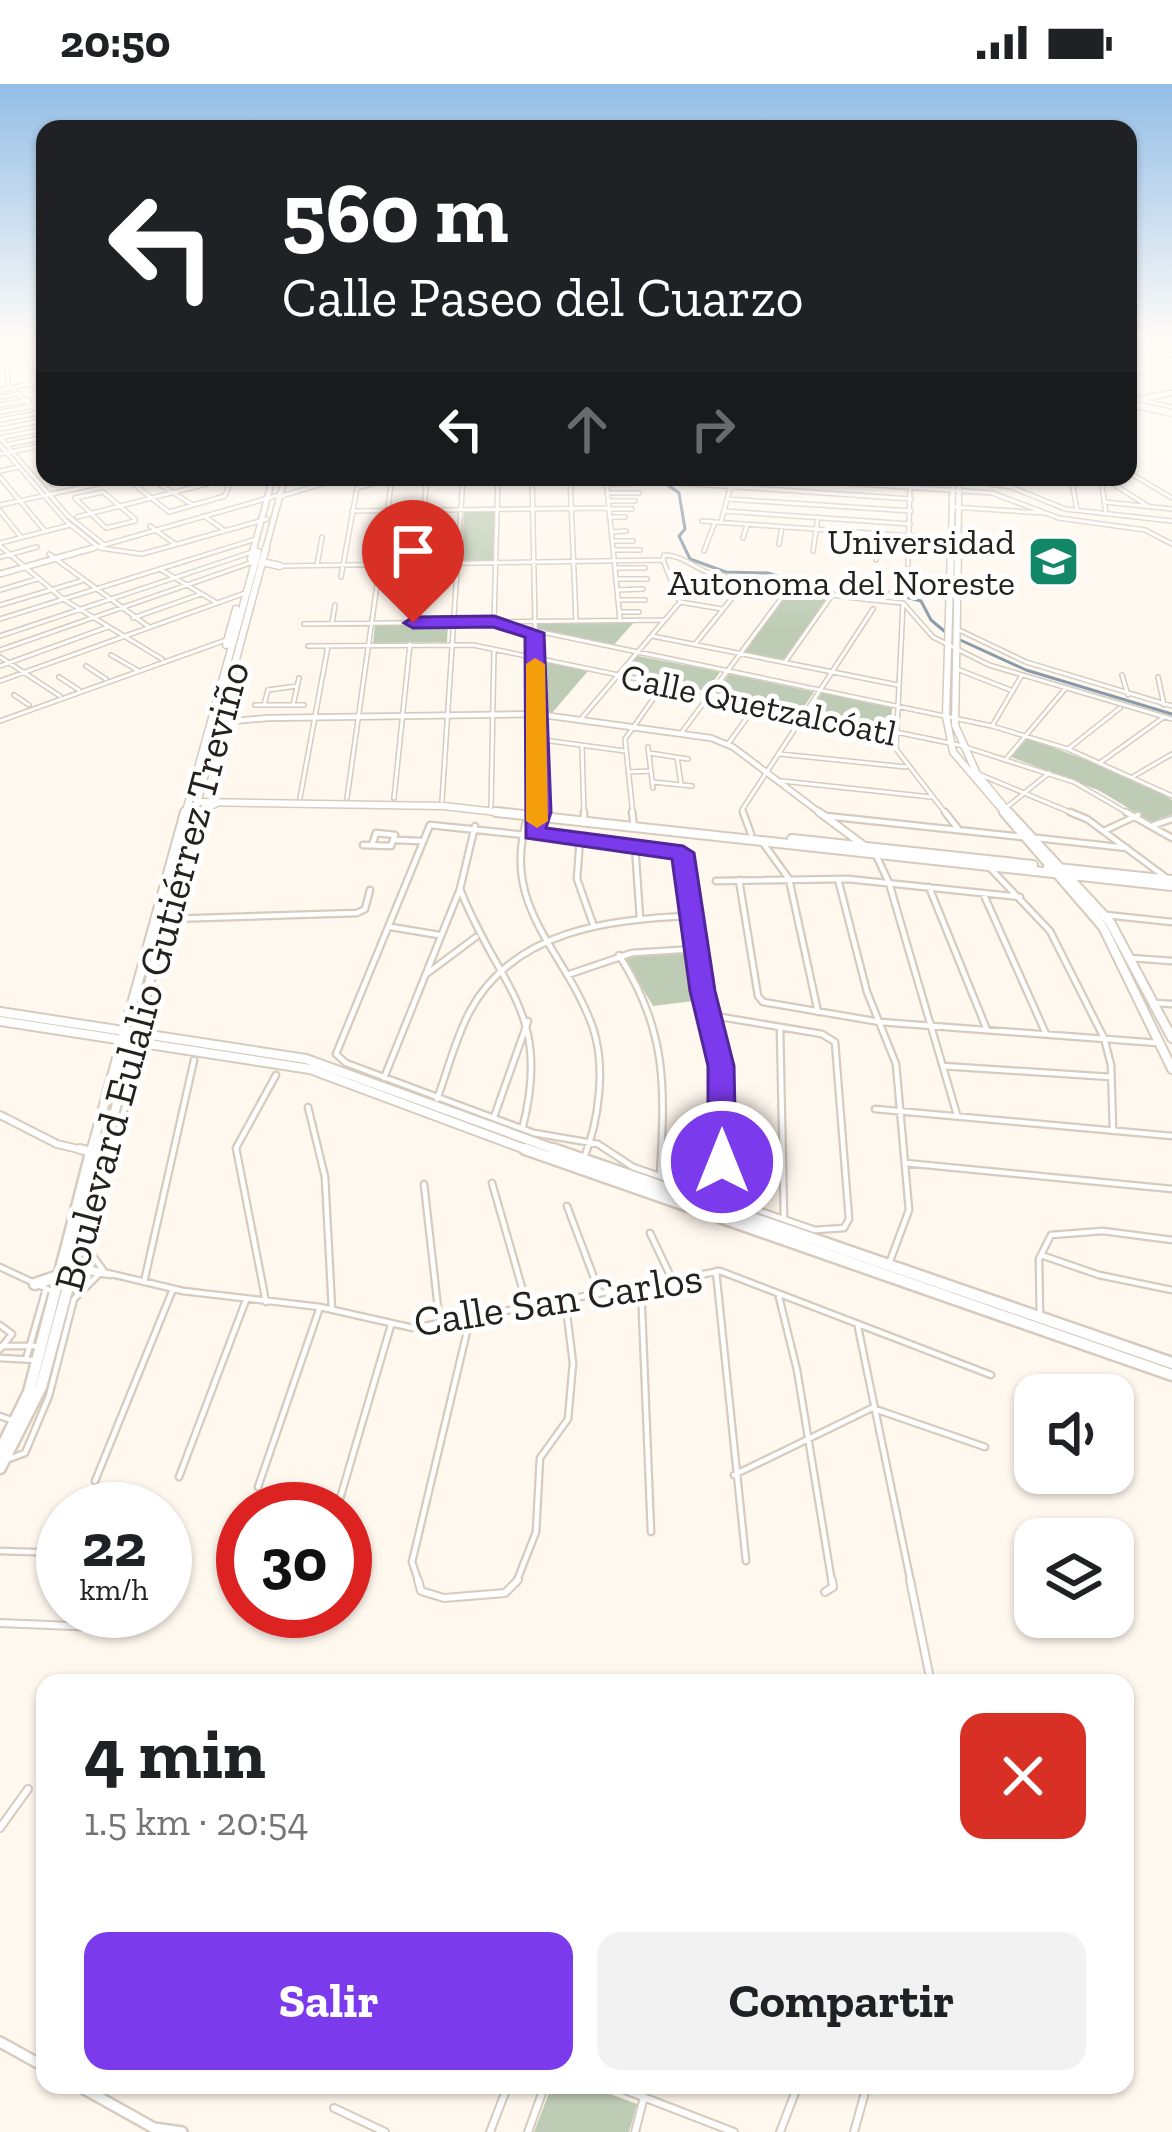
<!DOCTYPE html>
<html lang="es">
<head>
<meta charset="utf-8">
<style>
	body { margin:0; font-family:"Zilla Slab",serif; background:#f2f2f2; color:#202124; height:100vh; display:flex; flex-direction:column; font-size:45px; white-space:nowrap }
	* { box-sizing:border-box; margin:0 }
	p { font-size:39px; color:#757577 }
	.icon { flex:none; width:66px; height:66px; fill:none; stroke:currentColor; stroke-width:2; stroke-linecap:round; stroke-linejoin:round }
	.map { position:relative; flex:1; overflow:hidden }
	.panel { position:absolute; left:36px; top:1590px; width:1098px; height:420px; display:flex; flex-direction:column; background:#fff; border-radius:24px; box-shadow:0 3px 9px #0004 }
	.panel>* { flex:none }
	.guide { position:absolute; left:36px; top:36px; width:1101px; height:366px; border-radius:24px; box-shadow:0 3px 9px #0004; background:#202124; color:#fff; overflow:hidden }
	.fabs { position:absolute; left:1014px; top:1290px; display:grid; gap:24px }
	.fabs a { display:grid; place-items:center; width:120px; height:120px; border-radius:24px; background:#fff; box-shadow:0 3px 9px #0004; font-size:60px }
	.speed { position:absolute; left:36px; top:1398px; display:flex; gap:24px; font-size:60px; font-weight:700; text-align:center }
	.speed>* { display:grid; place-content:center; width:156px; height:156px; border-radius:50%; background:#fff; box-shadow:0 3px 9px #0004; line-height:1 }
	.speed small { font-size:30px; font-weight:400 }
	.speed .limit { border:18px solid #d22; background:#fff; color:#111 }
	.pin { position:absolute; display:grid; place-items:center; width:102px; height:102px; color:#fff; margin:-123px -51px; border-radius:50% 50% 50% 0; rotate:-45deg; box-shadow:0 0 12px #0007 }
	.pin .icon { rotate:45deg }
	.me { position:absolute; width:132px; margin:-66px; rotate:0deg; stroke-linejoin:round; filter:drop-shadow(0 0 9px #0008) }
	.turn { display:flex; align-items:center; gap:42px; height:252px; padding:0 48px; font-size:54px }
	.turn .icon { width:156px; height:156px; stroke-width:2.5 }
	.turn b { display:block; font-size:84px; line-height:102px }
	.lanes { display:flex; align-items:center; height:114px; padding:0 48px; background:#0003; justify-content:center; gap:60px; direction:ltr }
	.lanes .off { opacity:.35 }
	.round { display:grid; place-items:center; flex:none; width:126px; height:126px; border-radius:24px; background:#f2f2f2 }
	.overview { display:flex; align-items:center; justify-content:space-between; height:204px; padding:0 48px }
	h1 { font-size:72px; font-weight:800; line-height:90px }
	.button { display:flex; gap:24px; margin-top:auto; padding:24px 48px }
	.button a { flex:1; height:138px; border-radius:24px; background:#7c3aed; color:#fff; font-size:48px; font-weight:800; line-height:138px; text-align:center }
	.button a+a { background:#f2f2f2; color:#202124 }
	.status { display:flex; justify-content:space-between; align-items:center; height:84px; padding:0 60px; background:#fff; direction:ltr }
	.status svg { height:33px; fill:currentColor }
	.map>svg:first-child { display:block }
</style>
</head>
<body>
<div class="status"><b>20:50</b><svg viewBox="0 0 49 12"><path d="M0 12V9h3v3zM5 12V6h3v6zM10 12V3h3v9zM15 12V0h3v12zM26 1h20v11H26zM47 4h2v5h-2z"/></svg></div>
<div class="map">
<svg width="1172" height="2048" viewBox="0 0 1172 2048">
	<rect width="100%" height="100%" fill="#fff8ef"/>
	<path fill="#beccb5" d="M 464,428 L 495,428 L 493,477 L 462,477 Z
		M 790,506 L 826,515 L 784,576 L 744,569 Z
		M 635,537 L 612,563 L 537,548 L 537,538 Z
		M 448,540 L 447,558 L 373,559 L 375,541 Z
		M 638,572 L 720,588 L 707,607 L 623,590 Z
		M 539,576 L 588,587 L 552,629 L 539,628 Z
		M 729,590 L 814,608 L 801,627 L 716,609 Z
		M 822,609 L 892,624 L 891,645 L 809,628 Z
		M 1028,654 L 1136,695 L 1172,716 L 1172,730 L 1152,738 L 1098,706 L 1011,673 Z
		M 693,867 L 702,916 L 653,922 L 624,874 Z
		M 552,2001 L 586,2001 L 637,2020 L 629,2048 L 534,2048 Z"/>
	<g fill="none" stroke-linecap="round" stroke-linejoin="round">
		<path stroke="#889aa9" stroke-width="3" d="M 657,393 L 679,409 L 685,445 L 679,452 L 690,475 L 726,488 L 768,489 L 827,509 L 887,508 L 921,517 L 931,536 L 949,551
			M 958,555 L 1026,586 L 1172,630"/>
		<defs>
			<path id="minor-far2" d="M 1141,258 L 1149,270 L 1172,271
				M 7,269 L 8,301 L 45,334
				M 0,275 L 45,277
				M 30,276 L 33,299
				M 0,306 L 45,297
				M 36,307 L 45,305
				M 0,313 L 20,310
				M 0,321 L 29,316
				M 0,328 L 45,320
				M 0,336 L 45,328
				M 0,345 L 45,336
				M 0,354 L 45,345
				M 6,361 L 45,353
				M 0,370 L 45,361
				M 0,387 L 19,383
				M 1128,388 L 1172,414
				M 0,393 L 45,447
				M 532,393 L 539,731
				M 570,393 L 576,537
				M 606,393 L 620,536
				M 978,393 L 979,398 L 1011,403 L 1065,425 L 1172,437
				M 1071,393 L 1077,426
				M 1102,393 L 1148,422
				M 1010,394 L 1042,396
				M 1101,394 L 1106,430
				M 679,399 L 911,415
				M 52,400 L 83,393
				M 607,400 L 639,399
				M 357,404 L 397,393
				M 103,408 L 135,435 L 135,437 L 106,444 L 75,414 Z
				M 607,409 L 639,409
				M 282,412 L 345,393
				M 727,415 L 911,427
				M 608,417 L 635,417
				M 1105,418 L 1172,425
				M 193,421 L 154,397 L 135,401 L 169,428 L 225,412 L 232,393
				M 952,423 L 1044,429
				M 609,425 L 632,425
				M 0,427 L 21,453
				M 352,427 L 609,424
				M 724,427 L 910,440
				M 204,432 L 224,446
				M 77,433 L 234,393
				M 609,433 L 625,433
				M 702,437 L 952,455
				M 721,438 L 732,397
				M 150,442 L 175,460
				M 611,448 L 626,447
				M 743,454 L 747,441
				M 612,457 L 633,457
				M 0,459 L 70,441
				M 779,460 L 782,443
				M 0,462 L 63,515 L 162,575
				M 100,464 L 142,470 L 267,435
				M 613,466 L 640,466
				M 704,467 L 715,438
				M 813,467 L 818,433
				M 49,470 L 149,543
				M 845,470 L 848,448
				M 0,473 L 37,463
				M 663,476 L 664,471 C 684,471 697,487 716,491 C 778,503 839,514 903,519 L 933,553 L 989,581 L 1172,635
				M 876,476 L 878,450
				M 317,481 L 322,453
				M 908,481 L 910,401
				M 279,482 L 663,476
				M 615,484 L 645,484
				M 160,485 L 217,519
				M 341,493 L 359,393
				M 616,495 L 647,495
				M 0,506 L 37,495
				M 617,506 L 643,505
				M 618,516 L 645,516
				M 680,518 L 722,525
				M 903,519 L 896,665 L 947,731
				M 0,521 L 81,497
				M 619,528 L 639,528
				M 133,534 L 201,510
				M 0,535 L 256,455
				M 413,537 L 427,393
				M 494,537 L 498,393
				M 494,538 L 992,642 L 1068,665 L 1172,712
				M 332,539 L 335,521
				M 304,540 L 665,536
				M 957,545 L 1026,578 L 1172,622
				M 0,552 L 252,468
				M 652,552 L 898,601
				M 696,559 L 749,493
				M 308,562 L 473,561 L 959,661 L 1074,698 L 1131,731
				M 0,566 L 256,477
				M 111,571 L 137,586
				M 0,573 L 60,612
				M 785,578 L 830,514
				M 0,582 L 108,543
				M 86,582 L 106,595
				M 957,585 L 1013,607
				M 1122,591 L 1128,611
				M 59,593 L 79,606
				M 1158,593 L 1164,621
				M 0,597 L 248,508
				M 14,611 L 29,621
				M 255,621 L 304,621
				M 264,621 L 268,606 L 297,602
				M 293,621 L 299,594
				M 580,636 L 680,518 L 663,476
				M 0,637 L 226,556
				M 992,642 L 1022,591
				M 682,648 L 789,504
				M 536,655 L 625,667
				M 728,660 L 757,620
				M 582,662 L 584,731
				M 648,663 L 653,704
				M 1068,665 L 1120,624
				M 649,669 L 688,675
				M 780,670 L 906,683
				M 677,673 L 681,700
				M 1007,674 L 1065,605
				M 1101,678 L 1164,633
				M 628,688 L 651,687
				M 976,689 L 1077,731
				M 1134,692 L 1172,670
				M 782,697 L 931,713
				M 653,698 L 692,702
				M 300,714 L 328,562
				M 347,714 L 392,394
				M 394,714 L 410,560
				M 442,717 L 463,393
				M 491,723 L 494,567
				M 1007,723 L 1049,689
				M 528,731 L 537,722
				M 633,731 L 625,655 L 663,601
				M 744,731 L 742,726 L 873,525"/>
			<path id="minor-far1" d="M 529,728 C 497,823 565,864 593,944 C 606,983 599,1036 584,1074
				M 584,728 L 584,733
				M 632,728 L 634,743
				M 743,728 L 751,750
				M 945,728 L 959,746
				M 1070,728 L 1087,735 L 1164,792
				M 1126,728 L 1172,754
				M 826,732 L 1023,753
				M 1154,741 L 1172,735
				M 1106,746 L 1138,731
				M 531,750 L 540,728
				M 580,754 L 577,795 L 593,840
				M 1037,754 L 1127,764
				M 396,756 L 420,757
				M 763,759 L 789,795 L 818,928
				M 363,761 L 391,762 L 395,751 L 376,749 L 372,761
				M 635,762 L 640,834
				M 877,773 L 889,799 L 957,1031
				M 991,785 L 1050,847 L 1104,954 L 1111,981 L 1113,1047
				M 838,795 L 867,908 L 896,980 L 909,1126 L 890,1177
				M 739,796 L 758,912 L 763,918 L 880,938 L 1158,959
				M 716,797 L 848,795 L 1020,813
				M 929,803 L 987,946
				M 460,805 C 498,903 552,927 523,1042
				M 983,809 L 1046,950
				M 1106,831 L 1172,838
				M 167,835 L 357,829 L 365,825 L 370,806
				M 391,843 L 439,851
				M 619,871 C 668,947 665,1005 660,1092
				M 1130,874 L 1172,877
				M 425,891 L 476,853
				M 567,891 L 632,869 L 696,865
				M 1154,919 L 1172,920
				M 709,931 L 822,950 L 835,958 L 849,1135 L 844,1144 L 815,1146 L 633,1083 L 598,1060 L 534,1049 L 346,979 L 336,970 L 430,741 L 678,767 L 685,774 L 699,890 L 721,982 L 722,1112
				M 780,943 L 784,1134
				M 943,982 L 1111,993
				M 384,994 L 460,805 L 475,742
				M 437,1015 C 448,986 455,955 470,927 C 514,846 609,835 692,832
				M 308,1023 L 325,1093 L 332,1225
				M 875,1025 L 1172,1052
				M 494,1033 L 528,937
				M 905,1079 L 1172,1105
				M 492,1099 L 527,1221
				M 424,1100 L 440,1242
				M 567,1122 L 599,1207
				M 650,1149 L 671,1193
				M 1041,1171 L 1099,1191 L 1172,1206
				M 78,1182 L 183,1207 L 320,1223 L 413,1244 L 720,1187 L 991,1291
				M 0,1183 L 49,1206
				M 75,1186 L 111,1191
				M 716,1187 L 746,1477
				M 144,1198 L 194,976
				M 641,1202 L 651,1448
				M 779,1213 L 797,1286 L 832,1499
				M 266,1218 L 236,1064 L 276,991
				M 1040,1234 L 1039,1175 L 1051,1151 L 1103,1147 L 1172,1156
				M 0,1241 L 12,1250 L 0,1265
				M 858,1243 L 911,1499
				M 2,1262 L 41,1262
				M 0,1274 L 36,1276
				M 26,1275 L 46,1205
				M 0,1332 L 14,1337
				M 6,1376 L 25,1369 L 49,1312 L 74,1215 L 103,1186 L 87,1164 L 138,974
				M 734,1391 L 872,1324 L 985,1363
				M 179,1393 L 246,1216
				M 95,1397 L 173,1205
				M 258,1403 L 320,1223
				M 339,1418 L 391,1241
				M 0,1467 L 63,1469
				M 419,1499 L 412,1478 L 470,1235
				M 516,1499 L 536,1448 L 540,1374 L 568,1335 L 573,1279 L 565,1215"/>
			<path id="minor" d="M 418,1496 L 421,1507 L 444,1514 L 505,1509 L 518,1496
				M 910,1496 L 931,1599
				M 825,1508 L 833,1503 L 832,1496
				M 0,1539 L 97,1543 L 128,1527
				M 0,1744 L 28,1705
				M 612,2001 L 734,2048
				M 334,2024 L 385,2048
				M 490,2048 L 508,2001
				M 528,2048 L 545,2001
				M 635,2048 L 644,2013
				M 780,2048 L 798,2001
				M 854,2048 L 867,2001"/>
			<path id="tertiary-far4" d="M 0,354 L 68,432 L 103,460
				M 0,361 L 67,438 L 97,462
				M 759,393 L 992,409 L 1059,434 L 1145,446 L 1172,460
				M 0,421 L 131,393
				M 83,467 L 279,411"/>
			<path id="tertiary-far3" d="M 0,490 L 93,464
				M 219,644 L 233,637 L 268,634 L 536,630 L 711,654 L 733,663 L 823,731"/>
			<path id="tertiary-far2" d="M 819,728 L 862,760
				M 0,1031 L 57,1060 L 91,1068"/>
			<path id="tertiary-far1" d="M 80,1065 L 91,1068"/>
			<path id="tertiary" d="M 0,1958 L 45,1983
				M 77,2001 L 154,2044 L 182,2048"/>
			<path id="secondary-far2" d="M 0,269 L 45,261
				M 1136,316 L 1170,309
				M 951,467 L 953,393
				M 958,467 L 959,393"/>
			<path id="secondary-far1" d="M 951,464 L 946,632 L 953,668 L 1007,731
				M 958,464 L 955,641 L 977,690 L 1011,731
				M 199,718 L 443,722 L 523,731"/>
			<path id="secondary" d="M 496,728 L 1172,802
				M 1004,728 L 1103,843 L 1172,985
				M 1008,728 L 1110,838 L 1172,954
				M 792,755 L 1033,781
				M 1048,783 L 1172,796"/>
			<path id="primary-far3" d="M 253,467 L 273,393
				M 265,467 L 285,393"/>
			<path id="primary-far2" d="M 251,475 L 254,464
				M 262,478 L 280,482
				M 226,561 L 236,525
				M 198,728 L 217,719
				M 185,731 L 258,468
				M 194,731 L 266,464"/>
			<path id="primary-far1" d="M 0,928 L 306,975 L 562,1068
				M 0,937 L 310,985 L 533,1068
				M 91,1068 L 185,728
				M 104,1068 L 195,728"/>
			<path id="primary" d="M 525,1065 L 1172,1291
				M 553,1065 L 1172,1279
				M 35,1200 L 58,1192
				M 0,1367 L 29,1308 L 92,1065
				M 0,1384 L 41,1303 L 105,1065"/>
			<path id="trunk" d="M 1128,314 L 1172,325"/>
		</defs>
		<use href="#minor-far2" stroke="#d6cbbd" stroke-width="6"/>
		<use href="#minor-far1" stroke="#d6cbbd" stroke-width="9"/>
		<use href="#minor" stroke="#d6cbbd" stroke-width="10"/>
		<use href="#tertiary-far4" stroke="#d6cbbd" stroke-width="6"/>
		<use href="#tertiary-far3" stroke="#d6cbbd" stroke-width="8"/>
		<use href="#tertiary-far2" stroke="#d6cbbd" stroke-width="10"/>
		<use href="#tertiary-far1" stroke="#d6cbbd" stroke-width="12"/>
		<use href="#tertiary" stroke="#d6cbbd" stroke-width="14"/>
		<use href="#secondary-far2" stroke="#d6cbbd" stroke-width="8"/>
		<use href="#secondary-far1" stroke="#d6cbbd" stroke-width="9"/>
		<use href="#secondary" stroke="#d6cbbd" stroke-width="12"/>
		<use href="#primary-far3" stroke="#d6cbbd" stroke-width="8"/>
		<use href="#primary-far2" stroke="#d6cbbd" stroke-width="9"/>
		<use href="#primary-far1" stroke="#d6cbbd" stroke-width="12"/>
		<use href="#primary" stroke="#d6cbbd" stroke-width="15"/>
		<use href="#trunk" stroke="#d6cbbd" stroke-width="9"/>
		<use href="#minor-far2" stroke="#fff" stroke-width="3"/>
		<use href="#minor-far1" stroke="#fff" stroke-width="4.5"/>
		<use href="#minor" stroke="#fff" stroke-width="6"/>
		<use href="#tertiary-far4" stroke="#fff" stroke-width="3"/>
		<use href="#tertiary-far3" stroke="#fff" stroke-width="4.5"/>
		<use href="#tertiary-far2" stroke="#fff" stroke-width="6"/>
		<use href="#tertiary-far1" stroke="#fff" stroke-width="8"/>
		<use href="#tertiary" stroke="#fff" stroke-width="9"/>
		<use href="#secondary-far2" stroke="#fff" stroke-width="4.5"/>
		<use href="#secondary-far1" stroke="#fff" stroke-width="6"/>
		<use href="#secondary" stroke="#fff" stroke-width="8"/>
		<use href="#primary-far3" stroke="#fff" stroke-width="4.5"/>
		<use href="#primary-far2" stroke="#fff" stroke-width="6"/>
		<use href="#primary-far1" stroke="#fff" stroke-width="8"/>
		<use href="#primary" stroke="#fff" stroke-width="10"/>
		<use href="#trunk" stroke="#fff" stroke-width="6"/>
		<defs>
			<path id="trunk-bridge" d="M 1128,319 L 1172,329"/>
		</defs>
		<use href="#trunk-bridge" stroke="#d6cbbd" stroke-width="9" stroke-linecap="butt"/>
		<use href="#trunk-bridge" stroke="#fff" stroke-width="6"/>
	</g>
	<linearGradient id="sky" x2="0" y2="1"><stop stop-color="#93bee7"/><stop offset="0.47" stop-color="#fffcf8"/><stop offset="1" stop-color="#fffcf8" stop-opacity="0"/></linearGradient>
	<rect width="1172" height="545" fill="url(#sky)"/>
	<path fill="#7c3aed" stroke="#51269a" stroke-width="3" d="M 494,532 L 544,549 L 551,728 L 546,744 L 683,762 L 694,769 L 715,907 L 734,982 L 736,1078 L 732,1085 L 712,1085 L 708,1078 L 708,982 L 690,907 L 672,775 L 526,754 L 525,553 L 493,543 L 413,544 L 404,539 L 413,533 Z"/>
	<path fill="#f59e0b" d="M 535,574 L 545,580 L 548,737 L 537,744 L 526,737 L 526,580 Z"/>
	<defs>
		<symbol id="university-square" viewBox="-11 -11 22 22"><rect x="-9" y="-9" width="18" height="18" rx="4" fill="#128768" stroke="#fff"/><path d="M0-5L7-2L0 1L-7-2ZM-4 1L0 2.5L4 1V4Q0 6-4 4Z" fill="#fff"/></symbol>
	</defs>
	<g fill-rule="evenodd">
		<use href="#university-square" x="1024" y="448" width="59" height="59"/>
	</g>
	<g text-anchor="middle" stroke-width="10" stroke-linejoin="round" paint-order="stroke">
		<g font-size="36" fill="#25211c" stroke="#fff" text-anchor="end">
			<text x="1015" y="470">Universidad<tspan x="1015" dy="41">Autonoma del Noreste</tspan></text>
		</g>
		<g font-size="36" fill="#25211c" stroke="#fff">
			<text transform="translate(759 620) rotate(12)" y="13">Calle Quetzalcóatl</text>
		</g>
		<g font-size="42" fill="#25211c" stroke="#fff">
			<text transform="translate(151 892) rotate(-75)" y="15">Boulevard Eulalio Gutiérrez Treviño</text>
			<text transform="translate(558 1215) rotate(-9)" y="15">Calle San Carlos</text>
		</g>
	</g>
</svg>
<div class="fabs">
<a><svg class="icon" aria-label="sound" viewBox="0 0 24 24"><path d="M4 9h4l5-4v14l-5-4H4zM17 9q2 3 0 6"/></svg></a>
<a><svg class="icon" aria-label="layers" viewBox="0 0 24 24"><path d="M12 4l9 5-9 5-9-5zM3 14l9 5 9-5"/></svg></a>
</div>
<div class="speed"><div>22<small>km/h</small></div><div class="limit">30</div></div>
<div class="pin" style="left:413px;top:539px;background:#d93025"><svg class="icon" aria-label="arrive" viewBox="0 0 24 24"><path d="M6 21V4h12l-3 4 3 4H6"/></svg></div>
<svg class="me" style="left:722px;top:1078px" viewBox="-20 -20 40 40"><circle r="17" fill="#7c3aed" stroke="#fff" stroke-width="3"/><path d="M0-11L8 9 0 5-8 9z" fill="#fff"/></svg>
<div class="guide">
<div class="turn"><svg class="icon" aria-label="left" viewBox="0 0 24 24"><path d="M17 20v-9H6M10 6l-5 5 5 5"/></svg><div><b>560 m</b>Calle Paseo del Cuarzo</div></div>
<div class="lanes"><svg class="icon" aria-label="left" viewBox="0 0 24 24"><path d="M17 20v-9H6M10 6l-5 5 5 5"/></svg><svg class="icon off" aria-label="ahead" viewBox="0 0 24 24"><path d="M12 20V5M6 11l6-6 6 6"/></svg><svg class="icon off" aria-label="right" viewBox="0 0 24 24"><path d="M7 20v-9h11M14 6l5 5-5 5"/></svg></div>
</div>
<section class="panel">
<div class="overview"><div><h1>4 min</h1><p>1.5 km · 20:54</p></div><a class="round" style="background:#d93025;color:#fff"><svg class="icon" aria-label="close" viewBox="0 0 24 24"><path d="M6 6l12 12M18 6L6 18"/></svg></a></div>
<div class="button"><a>Salir</a><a>Compartir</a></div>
</section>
</div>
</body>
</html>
